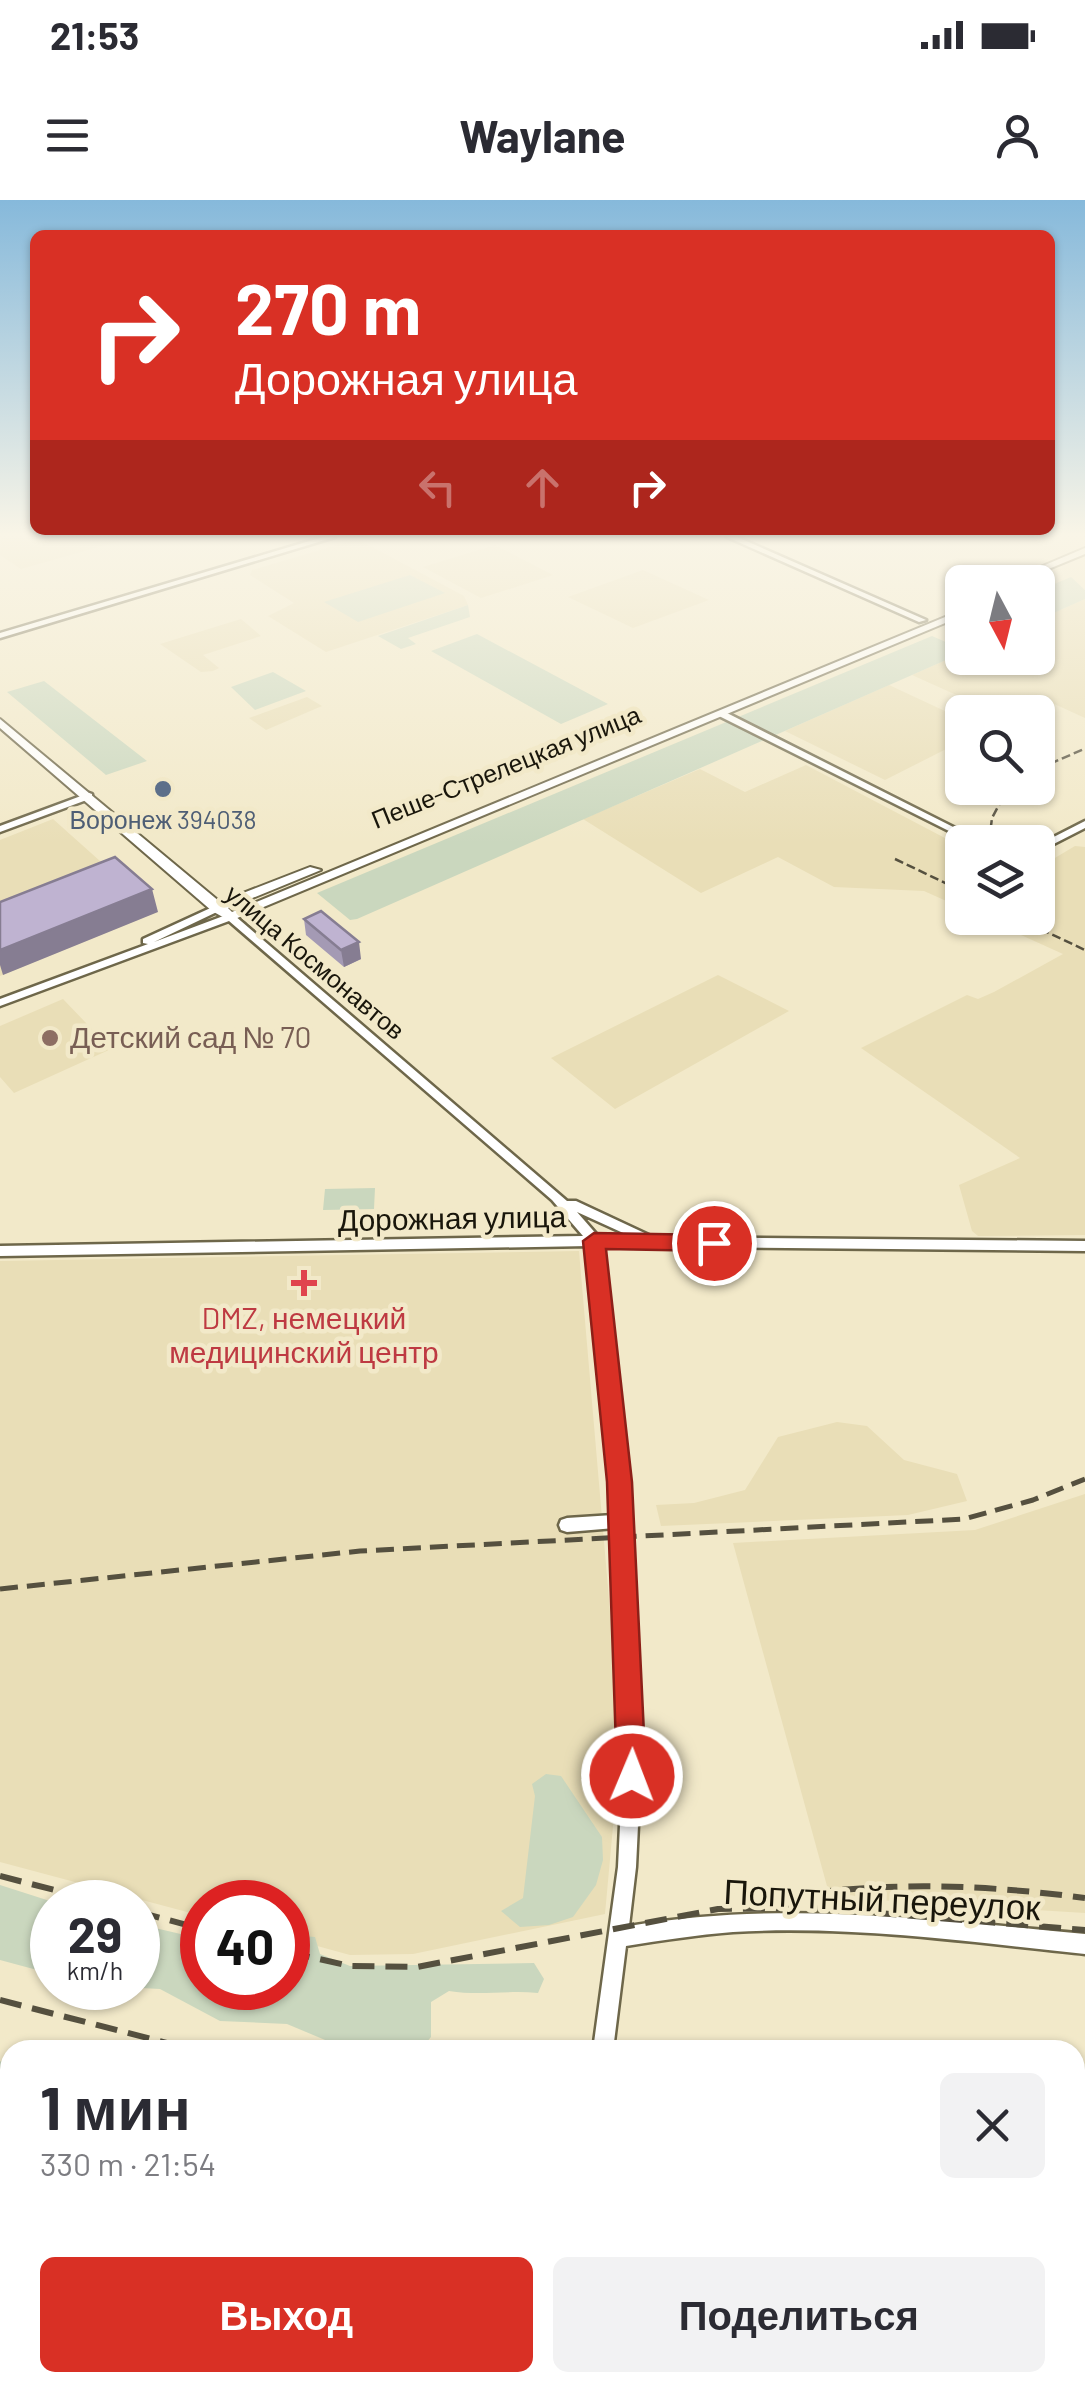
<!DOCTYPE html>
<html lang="ru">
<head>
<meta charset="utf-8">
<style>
	body { margin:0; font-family:Barlow,sans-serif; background:#f2f2f3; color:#2b2b33; height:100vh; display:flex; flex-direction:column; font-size:38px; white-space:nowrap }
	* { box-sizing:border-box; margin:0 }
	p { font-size:32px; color:#7c7c81 }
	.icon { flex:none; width:55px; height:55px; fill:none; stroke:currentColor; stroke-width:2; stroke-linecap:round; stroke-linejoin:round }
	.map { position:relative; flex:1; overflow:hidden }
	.details { position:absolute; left:0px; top:1840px; width:1085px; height:352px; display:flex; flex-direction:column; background:#fff; border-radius:30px 30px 0 0; box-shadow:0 2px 8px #0004 }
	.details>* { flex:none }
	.banner { position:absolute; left:30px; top:30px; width:1025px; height:305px; border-radius:15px; box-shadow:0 2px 8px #0004; background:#d93025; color:#fff; overflow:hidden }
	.needle { width:65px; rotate:173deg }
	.buttons { position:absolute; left:945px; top:365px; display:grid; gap:20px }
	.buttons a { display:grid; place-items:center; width:110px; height:110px; border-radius:15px; background:#fff; box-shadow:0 2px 8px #0004; font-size:50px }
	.speed { position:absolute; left:30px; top:1680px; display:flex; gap:20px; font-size:50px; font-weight:700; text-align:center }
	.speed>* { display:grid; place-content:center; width:130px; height:130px; border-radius:50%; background:#fff; box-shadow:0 2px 8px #0004; line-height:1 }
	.speed small { font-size:25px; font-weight:400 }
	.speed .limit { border:15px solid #d22; background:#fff; color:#111 }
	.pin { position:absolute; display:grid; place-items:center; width:85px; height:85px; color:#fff; margin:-42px; border:5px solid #fff; border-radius:50%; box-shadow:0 2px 10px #0007 }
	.me { position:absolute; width:110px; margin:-55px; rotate:1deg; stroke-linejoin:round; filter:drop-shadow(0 0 8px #0008) }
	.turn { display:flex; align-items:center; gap:35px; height:210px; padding:0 40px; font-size:45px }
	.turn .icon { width:130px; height:130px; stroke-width:2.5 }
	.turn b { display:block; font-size:70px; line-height:85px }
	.lanes { display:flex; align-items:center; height:95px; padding:0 40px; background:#0003; justify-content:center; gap:50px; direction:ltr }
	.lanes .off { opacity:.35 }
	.round { display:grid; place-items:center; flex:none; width:105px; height:105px; border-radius:15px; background:#f2f2f3 }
	.summary { display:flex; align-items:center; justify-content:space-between; height:170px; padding:0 40px }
	h1 { font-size:60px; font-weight:700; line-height:75px }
	.primary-button { display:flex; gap:20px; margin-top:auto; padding:20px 40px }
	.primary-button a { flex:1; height:115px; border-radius:15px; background:#d93025; color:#fff; font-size:40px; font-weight:700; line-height:115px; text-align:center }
	.primary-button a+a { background:#f2f2f3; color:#2b2b33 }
	.status { display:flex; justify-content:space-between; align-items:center; height:70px; padding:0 50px; background:#fff; direction:ltr }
	.status svg { height:28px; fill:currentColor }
	header { display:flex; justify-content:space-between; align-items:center; height:130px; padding:0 40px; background:#fff; font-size:45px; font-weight:700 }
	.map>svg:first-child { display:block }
</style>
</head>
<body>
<div class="status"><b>21:53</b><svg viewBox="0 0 49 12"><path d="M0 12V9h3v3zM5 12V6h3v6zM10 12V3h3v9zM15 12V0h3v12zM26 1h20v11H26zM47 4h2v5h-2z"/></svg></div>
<header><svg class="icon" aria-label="menu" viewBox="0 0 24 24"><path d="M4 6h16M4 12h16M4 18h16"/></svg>Waylane<svg class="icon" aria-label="person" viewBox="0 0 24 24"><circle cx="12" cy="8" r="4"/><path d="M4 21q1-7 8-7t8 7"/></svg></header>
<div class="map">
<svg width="1085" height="2191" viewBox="0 0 1085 2191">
	<rect width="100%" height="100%" fill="#f2e9c9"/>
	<path fill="#e9deb7" d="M 1,337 L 134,337 L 21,369 L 0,355 Z
		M 357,339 L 464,396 L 468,405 L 326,452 L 268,416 L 294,403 L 250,375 L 252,370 Z
		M 495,345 L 553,375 L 481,398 L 423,367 Z
		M 643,370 L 709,400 L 633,428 L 568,397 Z
		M 1085,399 L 1085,518 L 1050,502 L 1034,501 L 1008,512 L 994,512 L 912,475 L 962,453 L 962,458 L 1038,458 L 1038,420 Z
		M 241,419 L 261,436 L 203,455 L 219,468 L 213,471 L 201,472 L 160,444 Z
		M 889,485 L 962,519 L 962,541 L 885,580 L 785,531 Z
		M 307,497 L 322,506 L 266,530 L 249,518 Z
		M 806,565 L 962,647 L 962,708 L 924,691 L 834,687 L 778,657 L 701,693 L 583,619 L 700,569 L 745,592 Z
		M 53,619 L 157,712 L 0,776 L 0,640 Z
		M 1075,646 L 1085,647 L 1085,1035 L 978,1036 L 972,1031 L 959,985 L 1020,958 L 861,848 L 967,795 L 978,799 L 994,792 L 1063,754 L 983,718 L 1038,718 L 1038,668 Z
		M 718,775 L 789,811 L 615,909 L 551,858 Z
		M 63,799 L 111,849 L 14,893 L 0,877 L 0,826 Z
		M 579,1051 L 621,1539 L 605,1714 L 413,1754 L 350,1755 L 288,1738 L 288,1702 L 202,1702 L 202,1716 L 0,1662 L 0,1061 Z
		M 837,1222 L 867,1226 L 904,1260 L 957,1274 L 967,1301 L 908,1315 L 661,1326 L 656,1305 L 694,1303 L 745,1290 L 778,1237 Z
		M 1085,1294 L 1085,1713 L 830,1697 L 733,1343 L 975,1330 Z
		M 1075,2120 L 1085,2122 L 1085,2191 L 671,2189 L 672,2182 L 1075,2182 Z"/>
	<path fill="#cad7be" d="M 410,375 L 445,393 L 358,422 L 324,402 Z
		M 1071,377 L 1085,390 L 1085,399 L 1038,420 L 1038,391 Z
		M 468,405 L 470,417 L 408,438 L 416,444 L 401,449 L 378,436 Z
		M 477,434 L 608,504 L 561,524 L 431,451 Z
		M 932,436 L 962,449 L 962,453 L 357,719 L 350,720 L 317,693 Z
		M 273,472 L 306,491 L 255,510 L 231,487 Z
		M 44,481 L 147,561 L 106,575 L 7,492 Z
		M 375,988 L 374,1009 L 323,1010 L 325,989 Z
		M 546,1574 L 561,1576 L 602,1637 L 603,1660 L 596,1685 L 573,1717 L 549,1725 L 520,1727 L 501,1711 L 523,1698 L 535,1596 L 532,1584 Z
		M 0,1685 L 53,1702 L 52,1774 L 0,1760 Z
		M 138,1724 L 202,1739 L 202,1788 L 288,1788 L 288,1735 L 315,1737 L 320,1754 L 350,1766 L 534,1763 L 544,1779 L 538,1793 C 507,1790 480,1796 449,1791 L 431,1802 L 431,1837 L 420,1850 L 349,1850 L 287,1824 L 220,1821 L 160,1789 L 141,1788 L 120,1800 L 87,1788 L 138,1788 Z
		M 0,1861 L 10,1866 L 10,1971 L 0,1967 Z"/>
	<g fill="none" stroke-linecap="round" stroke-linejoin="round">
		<defs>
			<path id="minor" d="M 323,337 L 335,337 L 0,438 L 0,433 Z
				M 727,337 L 737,337 L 926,420 L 919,422 Z
				M 719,512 L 725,512 L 983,642 L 971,642 L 719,516 Z
				M 89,593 L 92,594 L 92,598 L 0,632 L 0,626 Z
				M 1085,621 L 1085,628 L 1038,652 L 1038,645 Z
				M 217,705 L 222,708 L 221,710 L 154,742 L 226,715 L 234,715 L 567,1001 L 576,1001 L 653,1037 L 1085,1041 L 1085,1051 L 602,1046 L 630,1321 L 642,1542 L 636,1667 L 629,1726 C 784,1700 930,1719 1085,1734 L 1085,1754 C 968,1742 850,1725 733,1732 C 697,1735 662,1740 626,1746 L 613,1850 L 593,1850 L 618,1667 L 624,1542 L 615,1328 L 567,1332 L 561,1330 L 559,1325 L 561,1320 L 567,1318 L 613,1315 L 589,1046 L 0,1056 L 0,1046 L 583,1036 L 552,1000 L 229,721 L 0,806 L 0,799 L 148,744 L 143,743 L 143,739 ZM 577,1012 L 632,1037 L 598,1036 Z
				M 1075,2009 L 1085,2010 L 1085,2032 L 1075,2031 Z
				M 10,2048 L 10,2070 L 0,2071 L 0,2049 Z
				M 26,2182 L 50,2182 L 51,2191 L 27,2191 Z
				M 218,2182 L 242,2182 L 246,2191 L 221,2191 Z
				M 529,2182 L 553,2182 L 551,2191 L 527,2191 Z"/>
			<path id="major" d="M 1085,348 L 1085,354 L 1017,382 L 1005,382 Z
				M 962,410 L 962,416 L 230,721 L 212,711 L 0,528 L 0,519 L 220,702 L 310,667 L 321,670 L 228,708 L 232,712 Z"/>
		</defs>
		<use href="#minor" stroke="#6e674a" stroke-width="5"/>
		<use href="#major" stroke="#6e674a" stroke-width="4"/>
		<use href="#minor" fill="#fff" fill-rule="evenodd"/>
		<use href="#major" fill="#fff" fill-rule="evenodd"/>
		<path stroke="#55503f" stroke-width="2.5" stroke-dasharray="9 4" stroke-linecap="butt" d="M 1038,569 L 1084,549
			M 989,642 L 992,618 L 1008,588
			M 895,659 L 962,691
			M 1017,718 L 1085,750"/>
		<path stroke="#55503f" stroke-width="5" stroke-dasharray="18 9" stroke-linecap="butt" d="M 0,1389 L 360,1351 L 964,1319 L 1033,1300 L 1085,1279"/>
		<path stroke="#55503f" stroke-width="6" stroke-dasharray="22 11" stroke-linecap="butt" d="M 0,1676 L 101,1702
			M 777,1698 C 881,1681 981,1684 1085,1698
			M 138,1712 L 202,1729
			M 288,1752 L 350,1766 L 417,1767 L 718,1709 L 816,1708 L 1085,1730
			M 0,1800 L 194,1850
			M 1075,2064 L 1085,2066"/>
	</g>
	<path fill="#a49ab4" d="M 304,719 L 361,759 L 344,767 L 306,735 Z"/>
	<path fill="#867d92" d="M 152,689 L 158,712 L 3,775 L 0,765 L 0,750 Z
		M 359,742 L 361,759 L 344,767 L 341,750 Z"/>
	<path fill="#bfb3d1" stroke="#867d92" stroke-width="2.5" d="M 115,657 L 152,689 L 0,750 L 0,702 Z
		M 321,711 L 359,742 L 341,750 L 304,719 Z"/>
	<linearGradient id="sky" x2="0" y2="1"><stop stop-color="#86b9db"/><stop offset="0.52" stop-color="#f9f5e7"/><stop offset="1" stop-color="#f9f5e7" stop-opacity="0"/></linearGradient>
	<rect width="1085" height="644" fill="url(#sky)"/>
	<path fill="#d93025" stroke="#8d1f18" stroke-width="2.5" d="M 594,1033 L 714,1035 L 725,1043 L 714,1051 L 606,1049 L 632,1282 L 646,1576 L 642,1587 L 632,1591 L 621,1587 L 617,1576 L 607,1282 L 583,1041 Z"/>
	<circle fill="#5c6f8a" stroke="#f2e9c9" stroke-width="4" cx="163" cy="589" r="10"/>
	<circle fill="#8d6e63" stroke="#f2e9c9" stroke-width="4" cx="50" cy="838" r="10"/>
	<path fill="#e0444e" stroke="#f2e9c9" stroke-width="4" d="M299 1068h10v10h10v10h-10v10h-10v-10h-10v-10h10z"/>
	<g text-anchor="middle" stroke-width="9" stroke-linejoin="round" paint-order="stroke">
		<g font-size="25" fill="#19160b" stroke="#f2e9c9">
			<text transform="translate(506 567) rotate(-22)" y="9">Пеше-Стрелецкая улица</text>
			<text transform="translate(315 762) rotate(40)" y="9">улица Космонавтов</text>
		</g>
		<g font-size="25" fill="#4e5e75" stroke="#f2e9c9">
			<text x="163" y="629">Воронеж 394038</text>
		</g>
		<g font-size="30" fill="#785e54" stroke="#f2e9c9" text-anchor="start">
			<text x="70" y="848">Детский сад № 70</text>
		</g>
		<g font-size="30" fill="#19160b" stroke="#f2e9c9">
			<text transform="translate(452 1019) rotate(-1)" y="10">Дорожная улица</text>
		</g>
		<g font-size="30" fill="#be3a42" stroke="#f2e9c9">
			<text x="304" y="1129">DMZ, немецкий<tspan x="304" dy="34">медицинский центр</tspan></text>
		</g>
		<g font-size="35" fill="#19160b" stroke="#f2e9c9">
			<text transform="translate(882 1700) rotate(3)" y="12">Попутный переулок</text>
		</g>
	</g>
</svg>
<div class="buttons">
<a><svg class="needle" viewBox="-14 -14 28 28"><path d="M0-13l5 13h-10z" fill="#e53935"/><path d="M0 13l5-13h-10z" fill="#7c7c81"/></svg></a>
<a><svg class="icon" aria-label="search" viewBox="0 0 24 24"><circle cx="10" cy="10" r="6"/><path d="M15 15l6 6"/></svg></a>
<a><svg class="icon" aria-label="layers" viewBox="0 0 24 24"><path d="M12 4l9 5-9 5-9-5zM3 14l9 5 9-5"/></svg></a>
</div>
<div class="speed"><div>29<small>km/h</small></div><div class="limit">40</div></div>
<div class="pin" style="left:714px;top:1043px;background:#d93025"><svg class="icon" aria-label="arrive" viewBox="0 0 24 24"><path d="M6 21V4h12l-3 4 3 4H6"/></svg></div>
<svg class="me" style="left:632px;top:1576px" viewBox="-20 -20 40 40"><circle r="17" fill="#d93025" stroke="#fff" stroke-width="3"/><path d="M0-11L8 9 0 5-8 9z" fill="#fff"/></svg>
<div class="banner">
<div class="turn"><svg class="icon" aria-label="right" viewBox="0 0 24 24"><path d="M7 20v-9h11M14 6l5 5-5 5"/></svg><div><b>270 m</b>Дорожная улица</div></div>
<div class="lanes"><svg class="icon off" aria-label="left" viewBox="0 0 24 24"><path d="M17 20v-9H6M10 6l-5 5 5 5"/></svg><svg class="icon off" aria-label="ahead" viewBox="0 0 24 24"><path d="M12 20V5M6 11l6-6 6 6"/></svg><svg class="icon" aria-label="right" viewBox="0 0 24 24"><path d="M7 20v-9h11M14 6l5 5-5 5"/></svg></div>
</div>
<section class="details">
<div class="summary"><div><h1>1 мин</h1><p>330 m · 21:54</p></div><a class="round"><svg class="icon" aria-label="close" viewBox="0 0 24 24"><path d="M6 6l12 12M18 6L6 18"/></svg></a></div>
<div class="primary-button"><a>Выход</a><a>Поделиться</a></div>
</section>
</div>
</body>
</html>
